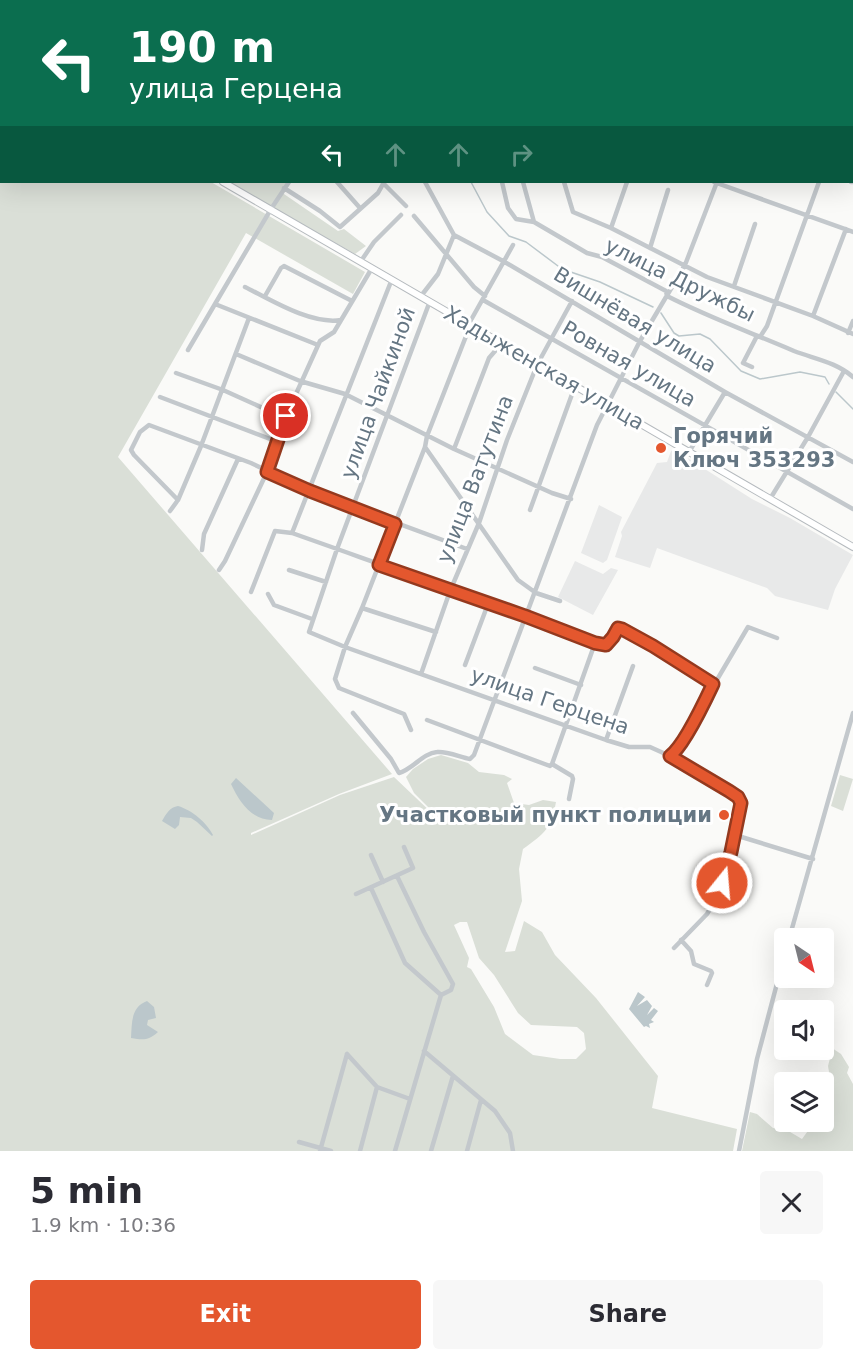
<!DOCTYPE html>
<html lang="en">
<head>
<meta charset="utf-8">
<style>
	body { margin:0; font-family:"DejaVu Sans",sans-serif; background:#f7f7f7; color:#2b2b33; height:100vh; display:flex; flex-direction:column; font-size:22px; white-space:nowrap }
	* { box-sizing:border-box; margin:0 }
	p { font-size:20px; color:#7c7c81 }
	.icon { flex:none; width:33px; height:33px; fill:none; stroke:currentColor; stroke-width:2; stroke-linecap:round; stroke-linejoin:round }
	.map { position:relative; height:1151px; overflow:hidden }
	.panel { display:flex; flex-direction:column; background:#fff; flex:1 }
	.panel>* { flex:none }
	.top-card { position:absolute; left:0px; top:0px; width:854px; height:183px; box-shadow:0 6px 24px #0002; background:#0b6e4f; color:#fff; overflow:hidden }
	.needle { width:39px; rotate:145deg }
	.buttons { position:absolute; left:774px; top:928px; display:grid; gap:12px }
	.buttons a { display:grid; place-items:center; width:60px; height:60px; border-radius:6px; background:#fff; box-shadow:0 6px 24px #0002; font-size:30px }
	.pin { position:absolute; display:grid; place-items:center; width:51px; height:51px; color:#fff; margin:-26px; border:3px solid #fff; border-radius:50%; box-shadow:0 2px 6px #0007 }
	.me { position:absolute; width:66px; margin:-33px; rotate:17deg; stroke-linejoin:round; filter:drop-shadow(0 0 4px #0008) }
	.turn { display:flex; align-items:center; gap:21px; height:126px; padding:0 30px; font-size:27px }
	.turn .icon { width:78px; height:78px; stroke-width:2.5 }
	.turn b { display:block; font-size:42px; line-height:51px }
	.lanes { display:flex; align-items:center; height:57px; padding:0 30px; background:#0003; justify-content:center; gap:30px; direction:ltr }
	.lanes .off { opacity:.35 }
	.round { display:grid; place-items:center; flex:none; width:63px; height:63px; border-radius:6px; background:#f7f7f7 }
	.overview { display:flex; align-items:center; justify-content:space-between; height:102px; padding:0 30px }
	h1 { font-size:36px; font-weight:600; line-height:45px }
	.cta { display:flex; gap:12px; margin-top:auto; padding:12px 30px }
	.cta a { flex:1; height:69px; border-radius:6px; background:#e4572e; color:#fff; font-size:24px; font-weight:600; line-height:69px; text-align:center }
	.cta a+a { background:#f7f7f7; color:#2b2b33 }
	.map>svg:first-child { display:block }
</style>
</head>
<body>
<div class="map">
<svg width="853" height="1151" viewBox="0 0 853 1151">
	<rect width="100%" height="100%" fill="#fafaf8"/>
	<path fill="#e8e9e9" d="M 675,450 L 752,499 L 790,518 L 853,555 L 835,589 L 828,610 L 775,596 L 767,588 L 657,548 L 650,568 L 615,557 L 622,536 L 621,532 L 657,463 L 667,462 L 671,451 Z
		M 599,505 L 622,517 L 607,560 L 603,563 L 581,553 Z
		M 575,561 L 603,574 L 611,568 L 618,570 L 593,615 L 558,597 Z"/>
	<path fill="#dadfd7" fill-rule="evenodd" d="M 0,0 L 853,0 L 853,10 L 852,2 L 2,2 L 1,36 Z
		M 0,44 L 2,182 L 211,182 L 365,272 L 353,294 L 246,233 L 118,457 L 392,774 L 339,794 L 251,833 L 251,835 L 340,795 L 394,777 L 435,816 L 435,814 L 414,793 L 406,777 L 413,769 L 428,759 L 441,755 L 468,763 L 479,772 L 504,775 L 512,779 L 507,783 L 514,803 L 529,805 L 543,800 L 556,802 C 551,829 545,833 523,849 L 519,869 L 522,901 L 505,952 L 515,951 L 524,921 L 542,932 L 555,955 L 596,998 L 658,1076 L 652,1108 L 737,1129 L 733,1151 L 0,1151 ZM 460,922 L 467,922 L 479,958 L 494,975 L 518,1013 L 531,1025 L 577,1027 L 584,1033 L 586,1049 L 576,1059 L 560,1059 L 533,1055 L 505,1034 L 494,1007 L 471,969 L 467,967 L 469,958 L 454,925 Z
		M 227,182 L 289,182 L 281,192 L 338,231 L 344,229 L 366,246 L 355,254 Z
		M 840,775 L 853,779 L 843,811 L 831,806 Z
		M 829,1046 L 841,1054 L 849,1067 L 847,1073 L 853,1084 L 853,1151 L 742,1151 L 750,1112 L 757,1114 L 773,1128 L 785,1129 L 802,1139 L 810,1128 L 811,1122 L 824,1122 L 824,1084 L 830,1078 L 828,1066 L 831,1054 L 826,1047 Z"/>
	<path fill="#bbc7cb" d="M 236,778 L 274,813 L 272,820 C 251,820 239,801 231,784 Z
		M 178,806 C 192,810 207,823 213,835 L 212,836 L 197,822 L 191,818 L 180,817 L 179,825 L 175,829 L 162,821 C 166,814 170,807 178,806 Z
		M 638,992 L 645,997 L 637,1006 L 647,1000 L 652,1006 L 647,1015 L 654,1008 L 658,1011 L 651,1020 L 654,1022 L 649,1024 L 650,1028 L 646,1026 L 644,1027 L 629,1009 Z
		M 147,1001 L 154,1007 L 156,1018 L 148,1020 L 147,1025 L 158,1032 C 148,1041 143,1040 131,1038 C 132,1022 131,1007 147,1001 Z"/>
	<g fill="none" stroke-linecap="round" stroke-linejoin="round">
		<path stroke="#bbc7cb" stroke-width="1.5" d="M 333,0 L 334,2
			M 113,1 L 113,0
			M 471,182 L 487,212 L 509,236 L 526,242 L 562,269 L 600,282 L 653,307
			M 661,313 L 674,333 L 679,336 L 700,334 L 710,339 L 741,371 L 760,379 L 800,372 L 825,377 L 829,384
			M 836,392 L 853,409"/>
		<defs>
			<path id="major" d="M 0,39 L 2,40
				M 223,182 L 853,547"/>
		</defs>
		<use href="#major" stroke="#b5babe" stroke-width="8"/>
		<path stroke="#c3c8cc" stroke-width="4.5" d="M 852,48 L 853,48
			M 852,157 L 853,157
			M 337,182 L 360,208
			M 425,182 L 454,235 L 503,261 L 725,392 L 853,462
			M 502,182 L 508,208 L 516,219 L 534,222
			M 523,182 L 534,222 L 587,253 L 602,257 L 666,291 L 667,296 C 708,317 752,333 794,351 C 815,359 836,362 853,377
			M 564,182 L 573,212 L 611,228 L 707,277 L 813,316 L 853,334
			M 714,182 L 853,232
			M 851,182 L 853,182
			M 383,183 L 406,206
			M 284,188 L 320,211 L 340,227 L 378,193 L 383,184
			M 414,216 L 474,287 L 485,296
			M 611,228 L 627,182
			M 650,248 L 668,190
			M 361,261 L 374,242 L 401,215
			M 734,286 L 755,224
			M 245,287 C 271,300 311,325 341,320
			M 265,296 L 281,268 L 284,266 L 352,301
			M 421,296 L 438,274 L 454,235
			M 483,300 L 853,509
			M 430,301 L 337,549 L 309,632 L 345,647 L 606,740 L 629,747 L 650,747 L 670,756 L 738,797 L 742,806 L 731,852 L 718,895 L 707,914 L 674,948
			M 215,304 L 271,209 L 289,182
			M 813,316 L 846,229
			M 848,333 L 853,321
			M 760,337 L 767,326 L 819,182
			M 188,350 L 215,304 L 318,345
			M 236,354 L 300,381 L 345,394 L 454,449 L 552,493 L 571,499
			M 752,367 L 743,363 L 757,336
			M 176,373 L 223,390 L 274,413 L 286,416
			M 160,397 L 278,442
			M 425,447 L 518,580 L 536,593 L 560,601
			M 454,449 L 489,358 L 502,343
			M 689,452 L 725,392
			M 770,499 L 808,437 L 844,371
			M 178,500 L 201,446 L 249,318
			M 530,510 L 575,386
			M 170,511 L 178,500 L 134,455 L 131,450 L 140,432 L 149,425 L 251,463 L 310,491 L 467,549
			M 292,533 L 392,279
			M 202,550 L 204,534 L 238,459
			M 219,570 L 225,561 L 267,472 L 286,416 L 320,341 L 334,332 L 372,268
			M 289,570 L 326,582
			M 251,592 L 275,531 L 292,533 C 393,569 495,604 595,643 L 606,645 L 613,637 L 618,628 L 622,629 L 653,646 L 713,684
			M 268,594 L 274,605 L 312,619
			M 362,608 L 436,632
			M 465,665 L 488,604
			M 535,668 L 581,685
			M 421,674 L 450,591 L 479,523 L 507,440 L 537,365 L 572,301
			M 353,713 L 391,759 L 399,773 C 413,769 423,753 437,752 C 447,751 460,757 470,759 L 474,755 L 597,425 L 640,341 L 685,265 L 717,182
			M 427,720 L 550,766 L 552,764 L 572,776 L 573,779 L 569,799
			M 411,730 L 404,714 L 339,688 L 335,679 L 345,647 L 362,608 L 425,447 L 427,436 L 470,326 L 471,320 L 513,245
			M 606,740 L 633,666
			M 670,756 L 673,755 L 681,741 L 748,627 L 777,638
			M 552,764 L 595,643
			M 735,835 L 813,859
			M 371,855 L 383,882
			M 397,876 L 424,932 L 453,984 L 451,990 L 441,995
			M 371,888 L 405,963 L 441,995
			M 356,894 L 413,868 L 404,847
			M 789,939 L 853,713
			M 681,940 L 691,951 L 694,964 L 711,971 L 712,973 L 707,985
			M 424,1051 L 495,1111 L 510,1133 L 513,1151
			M 347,1054 L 377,1087 L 410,1099
			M 299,1142 L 331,1151
			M 320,1151 L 347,1054
			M 360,1151 L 377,1087
			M 395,1151 L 441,995
			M 431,1151 L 453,1076
			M 467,1151 L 481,1100
			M 739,1151 L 757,1059 L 784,957"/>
		<use href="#major" stroke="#fff" stroke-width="6"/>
	</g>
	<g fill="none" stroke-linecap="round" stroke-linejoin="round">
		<defs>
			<path id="route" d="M 286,416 L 267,472 L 310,491 L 395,524 L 379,565 L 525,616 L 595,643 L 606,645 L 613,637 L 618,628 L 622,629 L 653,646 L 713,684 C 705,701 684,746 670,756 L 729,791 L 738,797 L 741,803 L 731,852 L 722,883"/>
		</defs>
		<use href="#route" stroke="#94391e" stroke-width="15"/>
		<use href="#route" stroke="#e4572e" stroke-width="10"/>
	</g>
	<g fill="#e4572e" stroke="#fff" stroke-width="2">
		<circle cx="661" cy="448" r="6"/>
		<circle cx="724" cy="815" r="6"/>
	</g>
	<g text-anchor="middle" stroke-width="6" stroke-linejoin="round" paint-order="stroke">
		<g font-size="21" fill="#657683" stroke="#fff">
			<text transform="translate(680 280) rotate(26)" y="7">улица Дружбы</text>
			<text transform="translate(635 320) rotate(31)" y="7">Вишнёвая улица</text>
			<text transform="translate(629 364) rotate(30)" y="7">Ровная улица</text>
			<text transform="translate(544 368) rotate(30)" y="7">Хадыженская улица</text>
			<text transform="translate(378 393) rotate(-70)" y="7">улица Чайкиной</text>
			<text transform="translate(475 479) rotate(-69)" y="7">улица Ватутина</text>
			<text transform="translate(550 701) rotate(19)" y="7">улица Герцена</text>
		</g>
		<g font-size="21" font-weight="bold" fill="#657683" stroke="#fff" text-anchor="start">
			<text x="673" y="443">Горячий<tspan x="673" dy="24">Ключ 353293</tspan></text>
			<text x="712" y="822" text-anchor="end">Участковый пункт полиции</text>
		</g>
	</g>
</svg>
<div class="buttons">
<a><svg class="needle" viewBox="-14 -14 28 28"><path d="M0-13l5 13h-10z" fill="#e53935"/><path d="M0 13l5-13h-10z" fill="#7c7c81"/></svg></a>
<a><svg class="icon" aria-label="sound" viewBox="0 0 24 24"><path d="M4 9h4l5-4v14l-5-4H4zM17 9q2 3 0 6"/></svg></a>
<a><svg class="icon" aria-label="layers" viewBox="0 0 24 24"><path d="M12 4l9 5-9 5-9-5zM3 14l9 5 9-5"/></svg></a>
</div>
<div class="pin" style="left:286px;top:416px;background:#d93025"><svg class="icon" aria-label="arrive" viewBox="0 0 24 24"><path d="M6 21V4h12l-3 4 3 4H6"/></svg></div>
<svg class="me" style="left:722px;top:883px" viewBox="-20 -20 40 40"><circle r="17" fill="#e4572e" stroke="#fff" stroke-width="3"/><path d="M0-11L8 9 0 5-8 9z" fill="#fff"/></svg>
<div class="top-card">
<div class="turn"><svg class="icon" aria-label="left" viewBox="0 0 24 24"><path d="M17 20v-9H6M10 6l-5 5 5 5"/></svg><div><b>190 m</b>улица Герцена</div></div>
<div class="lanes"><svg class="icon" aria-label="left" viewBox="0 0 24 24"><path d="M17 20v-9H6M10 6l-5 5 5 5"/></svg><svg class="icon off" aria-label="ahead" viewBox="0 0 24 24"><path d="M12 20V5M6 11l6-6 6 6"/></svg><svg class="icon off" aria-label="ahead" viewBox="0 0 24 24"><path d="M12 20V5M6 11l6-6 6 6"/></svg><svg class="icon off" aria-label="right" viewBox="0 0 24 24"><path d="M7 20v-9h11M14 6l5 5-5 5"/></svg></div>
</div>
</div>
<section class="panel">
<div class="overview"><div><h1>5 min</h1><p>1.9 km · 10:36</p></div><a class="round"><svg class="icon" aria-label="close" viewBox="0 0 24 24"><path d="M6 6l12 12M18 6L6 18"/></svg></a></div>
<div class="cta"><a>Exit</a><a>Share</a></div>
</section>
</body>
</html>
